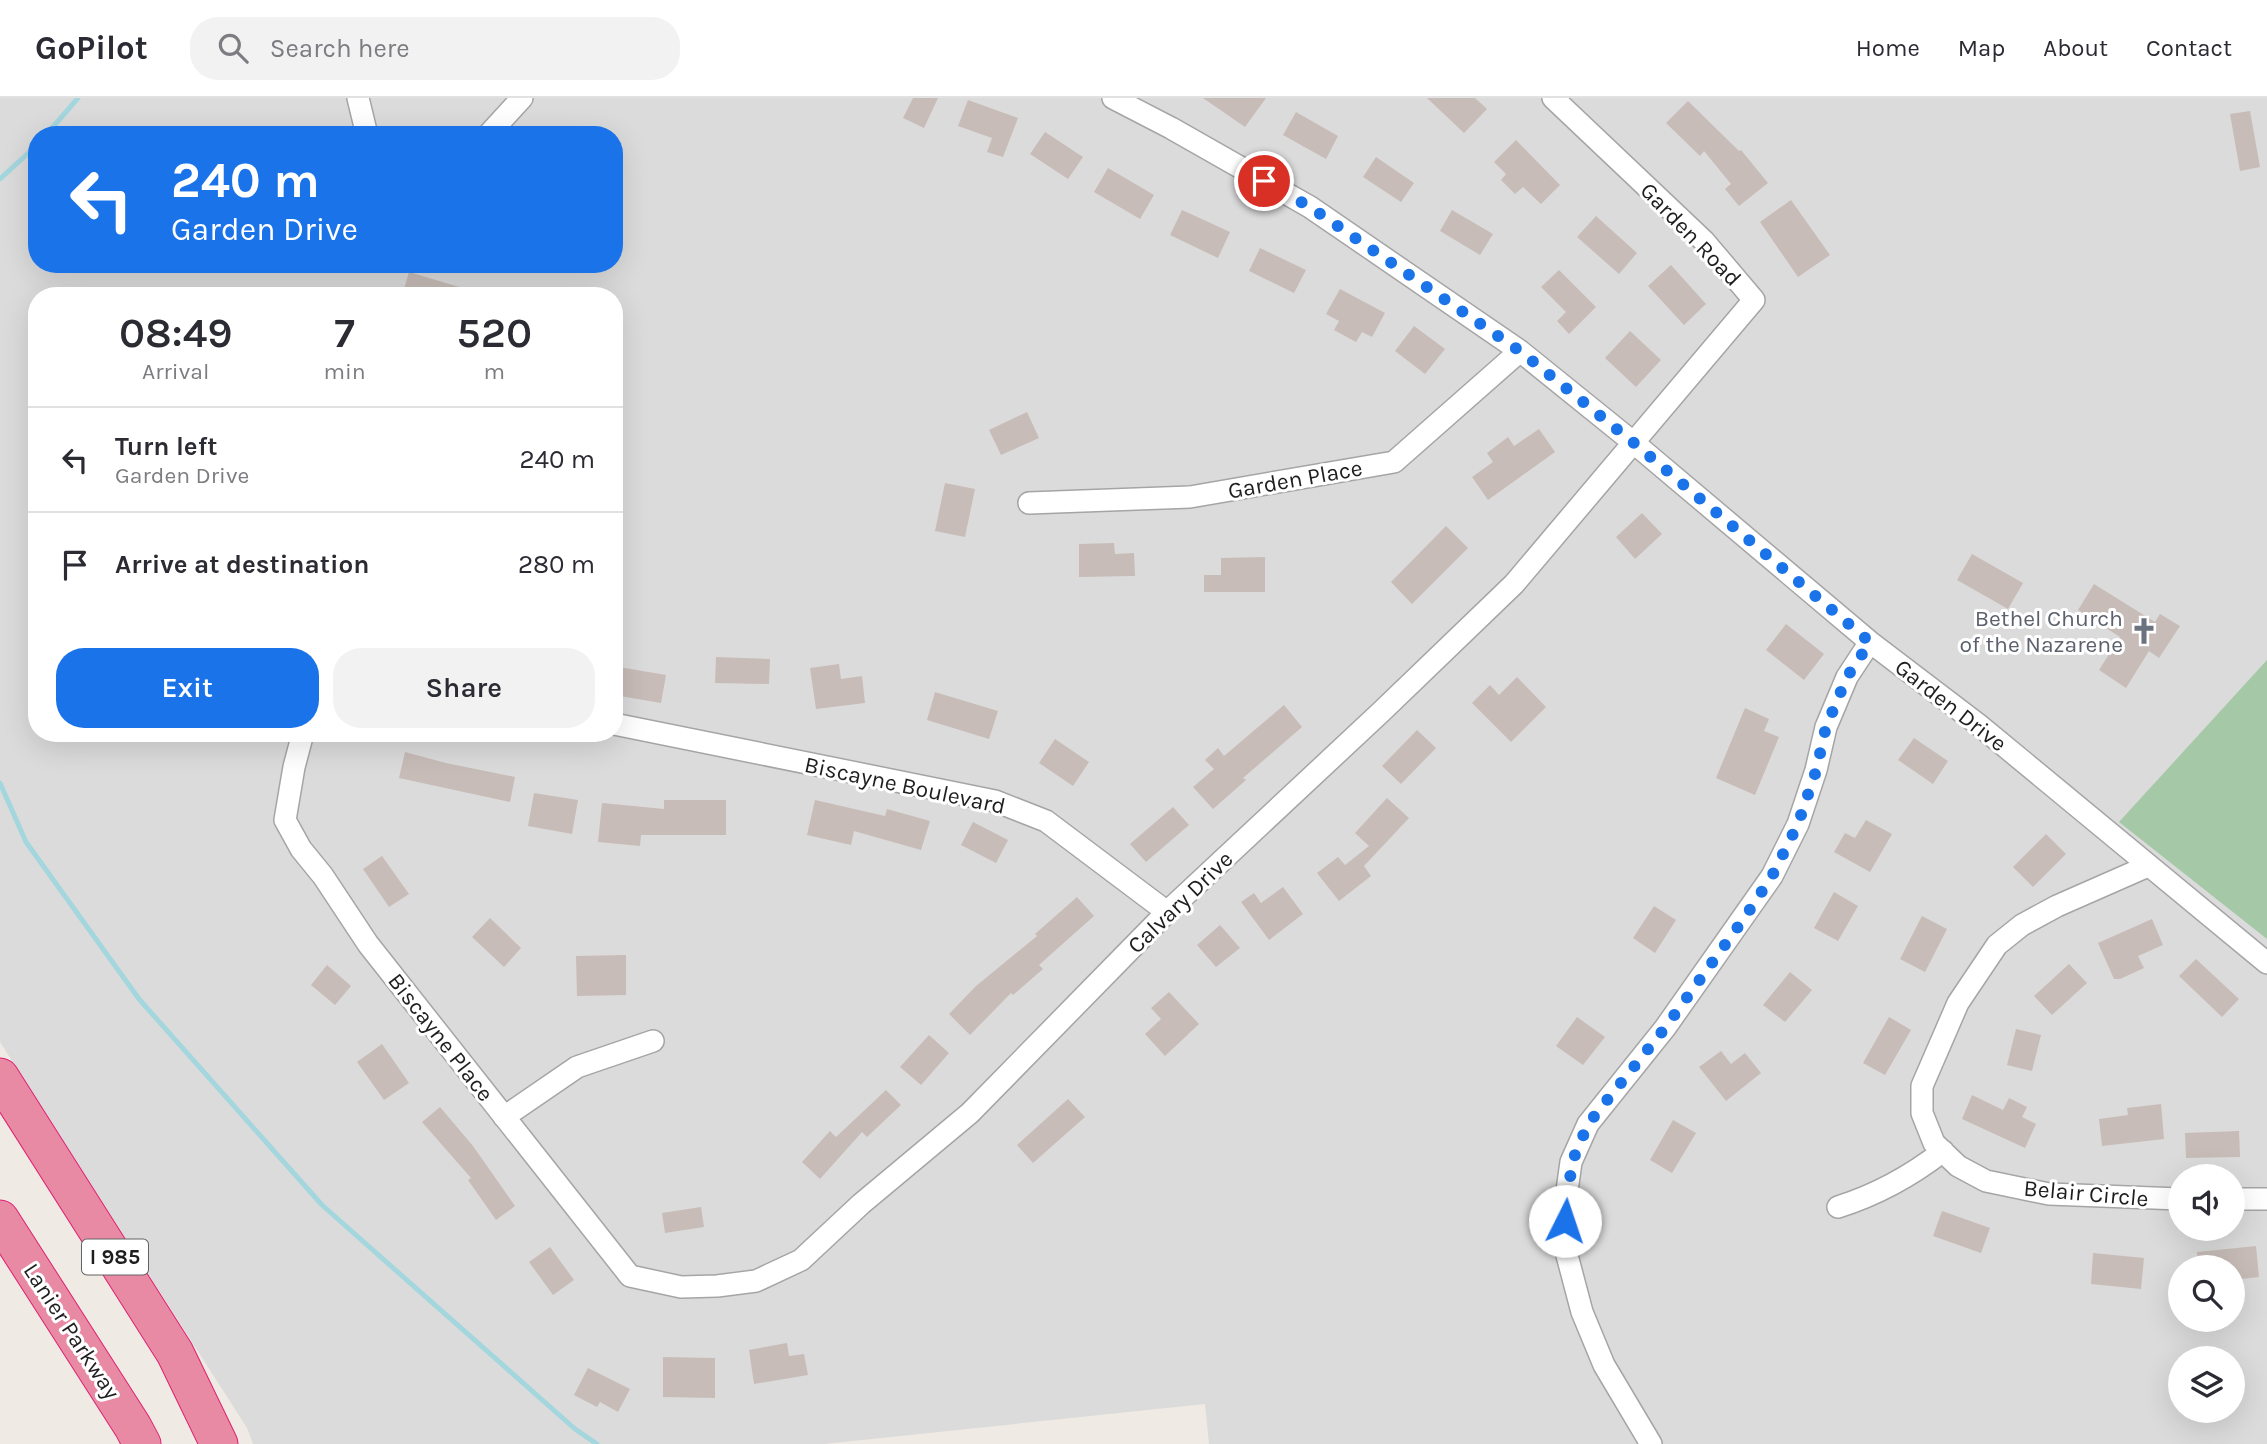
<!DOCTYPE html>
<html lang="en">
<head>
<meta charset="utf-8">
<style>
	body { margin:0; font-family:Karla,sans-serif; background:#f2f2f3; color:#2b2b33; height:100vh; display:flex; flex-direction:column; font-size:26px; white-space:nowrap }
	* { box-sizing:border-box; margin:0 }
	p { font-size:23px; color:#7c7c81 }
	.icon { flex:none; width:38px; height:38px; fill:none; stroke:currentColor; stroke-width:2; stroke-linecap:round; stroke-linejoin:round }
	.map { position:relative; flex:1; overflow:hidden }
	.side { position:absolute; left:28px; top:189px; width:595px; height:455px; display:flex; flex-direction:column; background:#fff; border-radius:28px; box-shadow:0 7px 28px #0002 }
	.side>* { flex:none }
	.hud { position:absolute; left:28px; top:28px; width:595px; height:147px; border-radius:28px; box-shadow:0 7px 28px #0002; background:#1a73e8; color:#fff; overflow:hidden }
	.controls { position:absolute; left:2168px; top:1066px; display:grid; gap:14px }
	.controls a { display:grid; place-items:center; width:77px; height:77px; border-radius:50%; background:#fff; box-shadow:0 7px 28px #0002; font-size:35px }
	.pin { position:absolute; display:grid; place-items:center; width:60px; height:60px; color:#fff; margin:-30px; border:4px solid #fff; border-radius:50%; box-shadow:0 2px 7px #0007 }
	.me { position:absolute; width:77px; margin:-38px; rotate:4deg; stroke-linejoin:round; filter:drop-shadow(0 0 5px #0008) }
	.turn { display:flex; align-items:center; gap:24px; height:147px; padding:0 28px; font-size:32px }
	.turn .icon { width:91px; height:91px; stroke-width:2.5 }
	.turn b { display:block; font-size:49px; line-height:60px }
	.eta { display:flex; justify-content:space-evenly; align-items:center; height:119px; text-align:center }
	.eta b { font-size:42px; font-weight:600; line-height:49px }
	.cta { display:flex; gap:14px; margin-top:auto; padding:14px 28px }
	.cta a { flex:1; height:80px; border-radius:28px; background:#1a73e8; color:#fff; font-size:28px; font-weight:600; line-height:80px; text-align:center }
	.cta a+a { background:#f2f2f3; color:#2b2b33 }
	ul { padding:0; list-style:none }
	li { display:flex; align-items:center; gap:21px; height:105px; padding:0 28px; border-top:2px solid #e1e1e2 }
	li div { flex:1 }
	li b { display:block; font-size:26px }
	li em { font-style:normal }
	header { display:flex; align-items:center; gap:42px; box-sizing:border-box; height:98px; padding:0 35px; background:#fff; border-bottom:2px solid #e1e1e2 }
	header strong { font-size:33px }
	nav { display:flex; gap:38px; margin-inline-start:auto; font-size:24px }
	.search { width:490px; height:63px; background:#f2f2f3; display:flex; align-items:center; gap:18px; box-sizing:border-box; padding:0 24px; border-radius:28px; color:#7c7c81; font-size:26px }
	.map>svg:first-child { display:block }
</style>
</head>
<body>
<header>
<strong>GoPilot</strong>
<div class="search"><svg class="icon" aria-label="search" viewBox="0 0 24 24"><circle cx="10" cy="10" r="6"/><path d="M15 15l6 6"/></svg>Search here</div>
<nav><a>Home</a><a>Map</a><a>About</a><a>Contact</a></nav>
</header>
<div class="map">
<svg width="2267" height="1346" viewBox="0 0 2267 1346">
	<rect width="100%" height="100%" fill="#efebe4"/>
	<path fill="#dcdbdb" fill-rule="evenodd" d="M 0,0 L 2267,0 L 2267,1346 L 1209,1346 L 1205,1306 L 824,1346 L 253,1346 L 247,1330 L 0,944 ZM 37,37 L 614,37 L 614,166 L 37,166 ZM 37,198 L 614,198 L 614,635 L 37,635 ZM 2180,1078 L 2233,1078 L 2233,1130 L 2180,1130 ZM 2180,1169 L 2233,1169 L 2233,1222 L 2180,1222 ZM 2180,1260 L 2233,1260 L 2233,1312 L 2180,1312 Z"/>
	<path fill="#a5c9a7" d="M 2267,562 L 2267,841 L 2119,724 Z"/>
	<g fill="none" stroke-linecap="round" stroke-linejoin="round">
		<path stroke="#a4d6de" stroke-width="5" d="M 46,37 L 78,0
			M 0,81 L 37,47
			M 0,685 L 26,744 L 139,901 L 322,1107 L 575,1331 L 597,1346"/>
	</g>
	<path fill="#c7bcb7" d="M 913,0 L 938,0 L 924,30 L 903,20 Z
		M 1203,0 L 1266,0 L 1245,29 Z
		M 1427,0 L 1475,0 L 1487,11 L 1464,35 Z
		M 968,2 L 1018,20 L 1003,59 L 987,54 L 992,40 L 958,28 Z
		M 1688,3 L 1739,53 L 1741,52 L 1768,85 L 1739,108 L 1725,91 L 1731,86 L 1704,53 L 1700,58 L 1666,25 Z
		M 2250,13 L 2260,69 L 2240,73 L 2230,16 Z
		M 1296,14 L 1338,38 L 1326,61 L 1283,37 Z
		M 1045,34 L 1083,59 L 1068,81 L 1030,56 Z
		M 1516,42 L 1560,87 L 1541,106 L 1523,89 L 1515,96 L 1501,82 L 1506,76 L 1494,64 Z
		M 1376,59 L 1414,85 L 1401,104 L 1363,79 Z
		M 1108,70 L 1154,97 L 1140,121 L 1094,94 Z
		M 1791,102 L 1830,157 L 1798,179 L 1760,124 Z
		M 1182,112 L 1230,134 L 1218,160 L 1170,137 Z
		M 1452,112 L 1493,136 L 1480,157 L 1440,133 Z
		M 1596,118 L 1637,155 L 1619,176 L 1577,139 Z
		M 1260,150 L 1306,172 L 1294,195 L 1249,173 Z
		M 1671,167 L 1706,206 L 1684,227 L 1648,188 Z
		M 1559,172 L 1596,209 L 1569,236 L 1557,223 L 1566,214 L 1541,189 Z
		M 409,174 L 476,194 L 475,198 L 402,198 Z
		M 1340,191 L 1385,215 L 1372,239 L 1362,234 L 1356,244 L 1334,232 L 1339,223 L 1326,216 Z
		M 1414,228 L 1445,251 L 1425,276 L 1395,253 Z
		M 1630,233 L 1661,262 L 1636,289 L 1605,260 Z
		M 1027,314 L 1039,340 L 1001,357 L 989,332 Z
		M 1539,331 L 1555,354 L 1488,402 L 1472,379 L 1493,364 L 1487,355 L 1508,339 L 1514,348 Z
		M 945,385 L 975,391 L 965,439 L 935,433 Z
		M 1642,415 L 1662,436 L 1635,461 L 1616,439 Z
		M 1446,428 L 1468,450 L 1412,506 L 1391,484 Z
		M 1114,445 L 1115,456 L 1134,455 L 1135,478 L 1079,479 L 1079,446 Z
		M 1972,456 L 2023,485 L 2008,511 L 1957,482 Z
		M 1265,459 L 1265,494 L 1204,494 L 1204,477 L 1221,477 L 1221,460 Z
		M 2094,486 L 2155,524 L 2160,516 L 2180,528 L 2159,560 L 2149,553 L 2126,590 L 2099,572 L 2120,539 L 2078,512 Z
		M 1786,526 L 1824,556 L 1804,582 L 1766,552 Z
		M 716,559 L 770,561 L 769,586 L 715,585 Z
		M 839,566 L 841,581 L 862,578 L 865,605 L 816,611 L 810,570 Z
		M 619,569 L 666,577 L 661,605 L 614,597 Z
		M 1517,579 L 1546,609 L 1511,644 L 1472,605 L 1490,587 L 1499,597 Z
		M 935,594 L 998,613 L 989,641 L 927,622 Z
		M 1284,607 L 1302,629 L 1243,680 L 1246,682 L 1213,711 L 1193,689 L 1214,671 L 1205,662 L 1218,650 L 1224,658 Z
		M 1745,610 L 1769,621 L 1764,633 L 1779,639 L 1755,697 L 1716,680 Z
		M 1417,632 L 1436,650 L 1401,686 L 1382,668 Z
		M 1914,640 L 1948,663 L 1933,686 L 1898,662 Z
		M 1055,641 L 1089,664 L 1073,688 L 1039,665 Z
		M 405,654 L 446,665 L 515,679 L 510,704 L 399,680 Z
		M 534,695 L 578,702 L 572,736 L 528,728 Z
		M 1387,700 L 1409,720 L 1364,768 L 1371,778 L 1339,803 L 1317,775 L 1338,759 L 1345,767 L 1369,748 L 1355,735 Z
		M 664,702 L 726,702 L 726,737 L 641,737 L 640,748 L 598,744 L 602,705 L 664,711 Z
		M 815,702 L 885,718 L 887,711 L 930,723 L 921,752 L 854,733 L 851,747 L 807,737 Z
		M 1173,709 L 1189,727 L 1146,764 L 1130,746 Z
		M 1866,722 L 1892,736 L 1870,774 L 1834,754 L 1845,735 L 1855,740 Z
		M 973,724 L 1008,742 L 996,765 L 961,747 Z
		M 2046,736 L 2066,756 L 2033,789 L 2013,769 Z
		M 382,758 L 409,796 L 389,809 L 363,771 Z
		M 1283,789 L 1303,816 L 1269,842 L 1241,804 L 1254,795 L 1261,805 Z
		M 1834,794 L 1858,808 L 1838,843 L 1814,830 Z
		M 1077,799 L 1094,818 L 1039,867 L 1043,871 L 1013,897 L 1011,895 L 970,937 L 949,916 L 976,888 L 1037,838 L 1035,836 Z
		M 1654,808 L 1676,822 L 1655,855 L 1633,840 Z
		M 1922,818 L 1947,831 L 1925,874 L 1900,861 Z
		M 490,820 L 521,850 L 504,869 L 472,839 Z
		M 2152,821 L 2163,847 L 2138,858 L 2144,870 L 2120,881 L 2114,881 L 2098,845 Z
		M 1220,827 L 1240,850 L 1216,869 L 1197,847 Z
		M 626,857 L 626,897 L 577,898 L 576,858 Z
		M 2196,861 L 2239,901 L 2222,919 L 2179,878 Z
		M 2069,866 L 2087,885 L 2052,917 L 2034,898 Z
		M 327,867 L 351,888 L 335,907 L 311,887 Z
		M 1790,874 L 1812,892 L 1785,924 L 1763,907 Z
		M 1169,894 L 1199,926 L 1165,958 L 1145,936 L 1161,921 L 1151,910 Z
		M 1577,919 L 1605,939 L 1583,967 L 1556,948 Z
		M 1889,919 L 1911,932 L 1885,977 L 1863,965 Z
		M 2016,931 L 2041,937 L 2032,973 L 2007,967 Z
		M 929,937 L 949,955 L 921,987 L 900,969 Z
		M 382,946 L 409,985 L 384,1002 L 357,964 Z
		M 1721,953 L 1731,966 L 1745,955 L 1761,975 L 1726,1003 L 1699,969 Z
		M 886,992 L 901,1007 L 867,1039 L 862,1034 L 820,1081 L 802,1064 L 830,1033 L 836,1039 Z
		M 1972,997 L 2003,1012 L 2009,1000 L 2027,1009 L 2022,1019 L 2036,1026 L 2025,1050 L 1962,1021 Z
		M 1068,1001 L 1085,1019 L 1033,1065 L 1017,1047 Z
		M 2161,1006 L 2164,1041 L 2102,1048 L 2099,1021 L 2128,1017 L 2127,1010 Z
		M 440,1009 L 473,1048 L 515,1108 L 496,1122 L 468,1082 L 471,1080 L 422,1024 Z
		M 1673,1022 L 1696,1035 L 1672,1075 L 1650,1062 Z
		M 2239,1033 L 2240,1059 L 2186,1060 L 2185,1035 Z
		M 701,1109 L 704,1129 L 665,1135 L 662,1115 Z
		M 1942,1113 L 1990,1130 L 1981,1155 L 1933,1138 Z
		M 2256,1148 L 2259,1179 L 2233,1182 L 2233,1169 L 2199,1169 L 2197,1154 Z
		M 550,1149 L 574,1182 L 553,1197 L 529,1164 Z
		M 2093,1155 L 2144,1160 L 2141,1191 L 2091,1186 Z
		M 787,1245 L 789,1258 L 804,1256 L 808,1277 L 754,1286 L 749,1252 Z
		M 663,1259 L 715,1260 L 715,1300 L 663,1299 Z
		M 588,1270 L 630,1291 L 618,1314 L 600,1304 L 597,1309 L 574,1297 Z"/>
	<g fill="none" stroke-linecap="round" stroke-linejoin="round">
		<defs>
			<path id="street" d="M 358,0 L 367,37
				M 1113,0 L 1171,30 L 1310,109 L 1520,253 L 1634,345 L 1870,544 L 1979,627 L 2267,865
				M 488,37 L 522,0
				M 1029,405 L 1190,399 L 1394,364 L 1520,253
				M 614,626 L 995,703 L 1046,723 L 1167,814
				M 303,635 L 294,669 L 285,722 L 301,751 L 323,778 L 368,846 L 630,1178 L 681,1189 L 717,1188 L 756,1183 L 801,1162 L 861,1106 L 970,1015 L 1167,814 L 1381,614 L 1514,486 L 1754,202 L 1704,143 L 1553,0
				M 2148,768 L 2057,808 L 2022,827 L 1997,847 L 1958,905 L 1922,988 L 1922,1015 L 1934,1045 L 1958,1068 L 1986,1083 L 2049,1096 L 2180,1101
				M 504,1019 L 577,969 L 653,943
				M 2233,1101 L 2267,1101
				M 1838,1109 C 1876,1097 1911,1078 1943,1053
				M 1651,1346 L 1604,1267 L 1582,1214 L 1564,1146 L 1566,1100 L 1571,1064 L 1588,1026 L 1665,930 L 1772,778 L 1798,726 L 1816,672 L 1826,629 L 1847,579 L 1870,544"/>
			<path id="highway" d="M 0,979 L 175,1255 L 219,1346
				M 0,1121 L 133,1329 L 142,1346"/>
		</defs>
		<use href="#street" stroke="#a5a5a5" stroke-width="24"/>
		<use href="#highway" stroke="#dd2173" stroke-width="39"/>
		<use href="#street" stroke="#fff" stroke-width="21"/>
		<use href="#highway" stroke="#e88aa4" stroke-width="37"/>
	</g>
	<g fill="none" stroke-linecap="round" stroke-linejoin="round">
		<path stroke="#1a73e8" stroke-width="12" stroke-dasharray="0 21.6" d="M 1264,83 L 1310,109 L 1520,253 L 1634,345 L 1870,544 L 1847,579 L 1826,629 L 1816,673 L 1798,726 L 1772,778 L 1745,819 L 1665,930 L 1588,1026 L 1572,1064 L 1565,1123"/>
	</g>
	<defs>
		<symbol id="church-bare" viewBox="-9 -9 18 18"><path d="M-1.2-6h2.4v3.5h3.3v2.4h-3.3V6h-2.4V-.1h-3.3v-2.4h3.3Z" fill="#6b7280" stroke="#fff" stroke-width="2.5" paint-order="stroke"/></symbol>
	</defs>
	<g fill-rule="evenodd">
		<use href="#church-bare" x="2125" y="514" width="38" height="38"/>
	</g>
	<g text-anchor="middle" stroke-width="6" stroke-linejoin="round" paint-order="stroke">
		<rect fill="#fff" stroke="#626262" stroke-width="2" x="82" y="1141.5" width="66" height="35" rx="5"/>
		<g font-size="21" font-weight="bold" fill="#1e1e1e">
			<text x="115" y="1166">I 985</text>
		</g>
		<g font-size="23" fill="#1e1e1e" stroke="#fff">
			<text transform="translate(1691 136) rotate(46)" y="8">Garden Road</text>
			<text transform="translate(1295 381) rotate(-10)" y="8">Garden Place</text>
			<text transform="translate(1951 607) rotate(38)" y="8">Garden Drive</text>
			<text transform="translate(905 687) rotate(12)" y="8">Biscayne Boulevard</text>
			<text transform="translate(1180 804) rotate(-44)" y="8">Calvary Drive</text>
			<text transform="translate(441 939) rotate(52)" y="8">Biscayne Place</text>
			<text transform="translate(2086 1095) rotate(5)" y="8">Belair Circle</text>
			<text transform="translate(72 1233) rotate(57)" y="8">Lanier Parkway</text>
		</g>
		<g font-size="23" fill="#5b616d" stroke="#fff" text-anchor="end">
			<text x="2123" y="528">Bethel Church<tspan x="2123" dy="26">of the Nazarene</tspan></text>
		</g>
	</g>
</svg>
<div class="controls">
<a><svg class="icon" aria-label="sound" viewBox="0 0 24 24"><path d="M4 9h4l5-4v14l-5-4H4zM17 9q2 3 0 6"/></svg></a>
<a><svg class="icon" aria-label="search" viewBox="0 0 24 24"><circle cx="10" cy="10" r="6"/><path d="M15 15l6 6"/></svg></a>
<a><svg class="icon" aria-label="layers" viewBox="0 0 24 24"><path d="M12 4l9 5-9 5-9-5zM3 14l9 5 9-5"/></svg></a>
</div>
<div class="pin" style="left:1264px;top:83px;background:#d93025"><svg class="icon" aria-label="arrive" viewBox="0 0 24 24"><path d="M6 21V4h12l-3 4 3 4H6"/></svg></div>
<svg class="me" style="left:1565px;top:1123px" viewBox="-20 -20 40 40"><circle r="19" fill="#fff"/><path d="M0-13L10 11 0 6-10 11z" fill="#1a73e8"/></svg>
<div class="hud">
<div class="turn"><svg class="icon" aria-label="left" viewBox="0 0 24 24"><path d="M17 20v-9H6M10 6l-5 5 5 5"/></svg><div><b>240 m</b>Garden Drive</div></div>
</div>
<section class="side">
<div class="eta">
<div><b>08:49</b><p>Arrival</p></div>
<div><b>7</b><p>min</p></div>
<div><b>520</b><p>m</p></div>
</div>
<ul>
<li><svg class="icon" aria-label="left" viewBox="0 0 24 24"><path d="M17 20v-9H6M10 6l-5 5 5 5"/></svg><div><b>Turn left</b><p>Garden Drive</p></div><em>240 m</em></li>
<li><svg class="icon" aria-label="arrive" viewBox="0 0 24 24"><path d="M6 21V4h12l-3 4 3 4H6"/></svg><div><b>Arrive at destination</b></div><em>280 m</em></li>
</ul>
<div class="cta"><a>Exit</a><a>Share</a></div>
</section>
</div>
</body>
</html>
